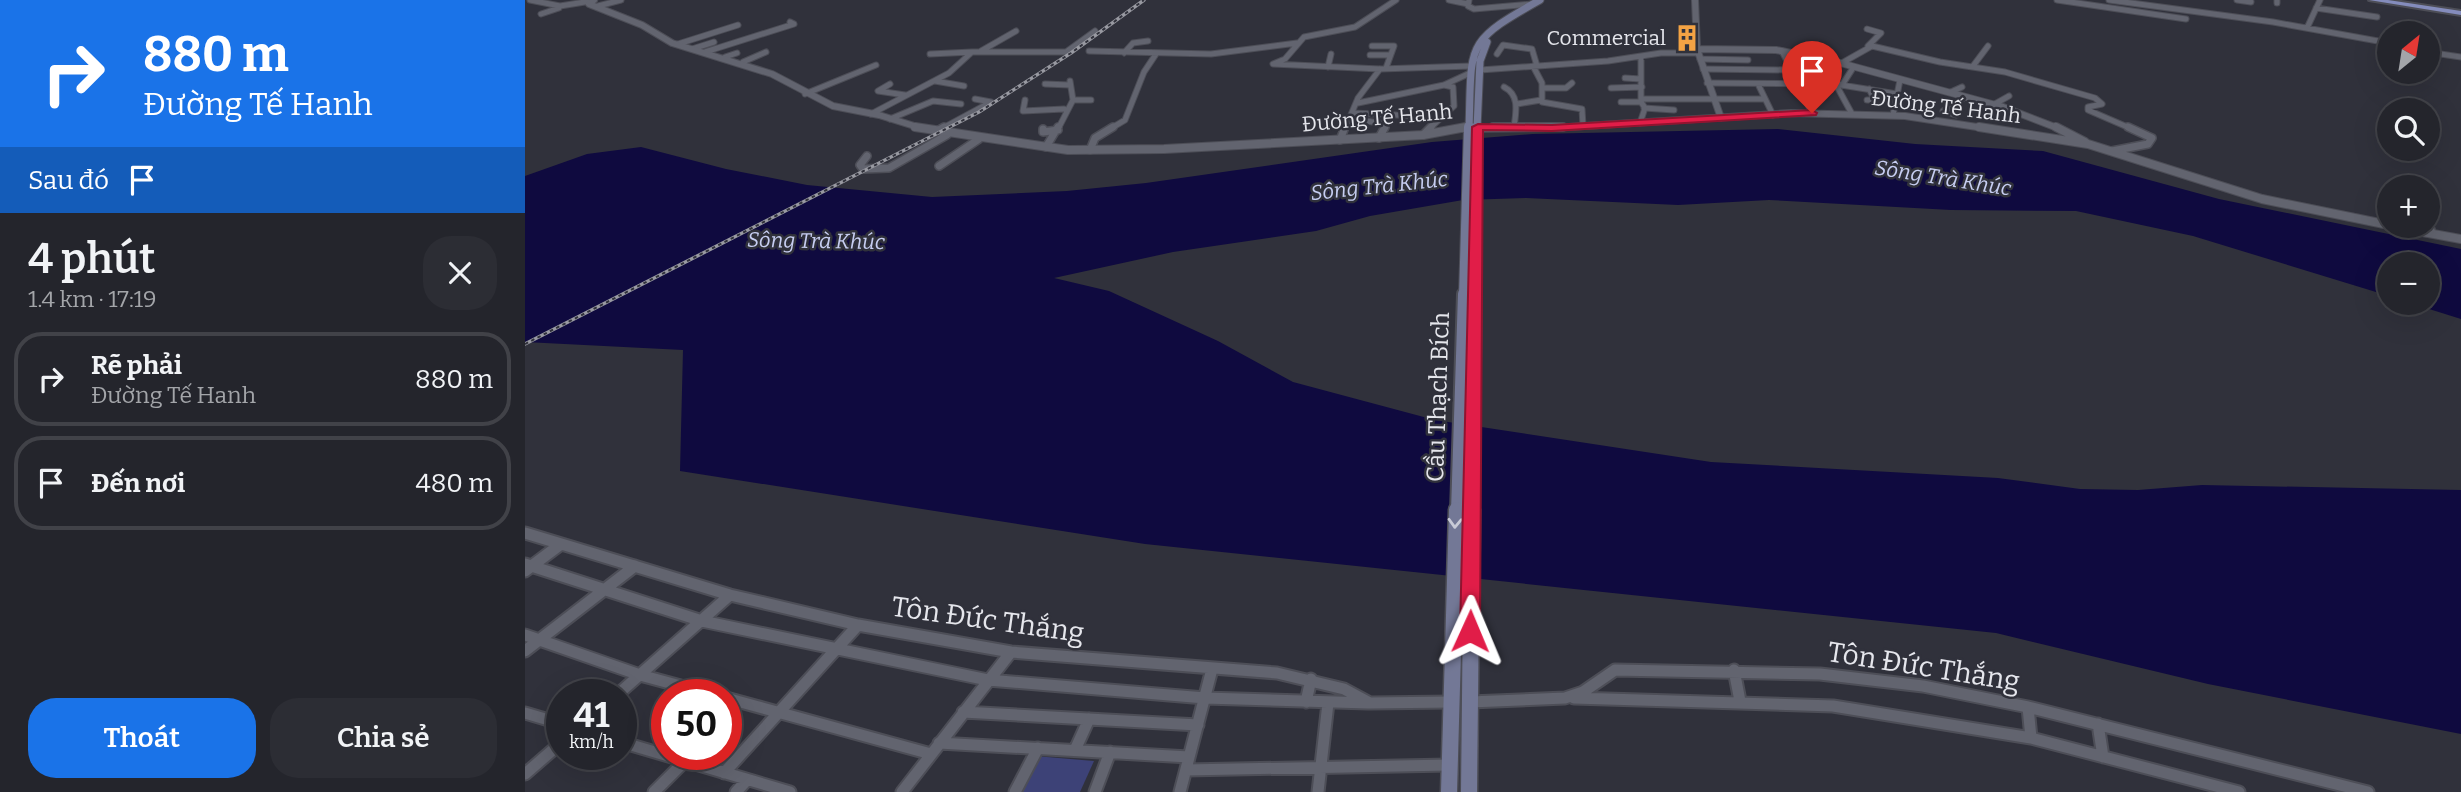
<!DOCTYPE html>
<html lang="vi">
<head>
<meta charset="utf-8">
<style>
	body { margin:0; font-family:Bitter,serif; background:#2c2d34; color:#f1f3f6; height:100vh; display:flex; flex-direction:column; font-size:26px; white-space:nowrap }
	* { box-sizing:border-box; margin:0 }
	p { font-size:23px; color:#a3a5a9 }
	.icon { flex:none; width:38px; height:38px; fill:none; stroke:currentColor; stroke-width:2; stroke-linecap:round; stroke-linejoin:round }
	.map { position:relative; flex:1; overflow:hidden }
	.details { display:flex; flex-direction:column; background:#24252c; width:525px }
	.details>* { flex:none }
	.banner { background:#1a73e8; color:#fff; overflow:hidden }
	.needle { width:46px; rotate:30deg }
	.controls { position:absolute; left:1852px; top:21px; display:grid; gap:14px }
	.controls a { display:grid; place-items:center; width:63px; height:63px; border-radius:50%; background:#24252c; box-shadow:0 7px 28px #0002,0 0 0 2px #414248; font-size:35px }
	.speed { position:absolute; left:21px; top:679px; display:flex; gap:14px; font-size:35px; font-weight:700; text-align:center }
	.speed>* { display:grid; place-content:center; width:91px; height:91px; border-radius:50%; background:#24252c; box-shadow:0 7px 28px #0002,0 0 0 2px #414248; line-height:1 }
	.speed small { font-size:18px; font-weight:400 }
	.speed .limit { border:10px solid #d22; background:#fff; color:#111 }
	.pin { position:absolute; display:grid; place-items:center; width:60px; height:60px; color:#fff; margin:-72px -30px; border-radius:50% 50% 50% 0; rotate:-45deg; box-shadow:0 0 7px #0007 }
	.pin .icon { rotate:45deg }
	.me { position:absolute; width:77px; margin:-38px; rotate:1deg; stroke-linejoin:round; filter:drop-shadow(0 0 5px #0008) }
	.turn { display:flex; align-items:center; gap:24px; height:147px; padding:0 28px; font-size:32px }
	.turn .icon { width:91px; height:91px; stroke-width:2.5 }
	.turn b { display:block; font-size:49px; line-height:60px }
	.then { display:flex; align-items:center; height:66px; padding:0 28px; background:#0003; gap:14px; font-size:26px }
	.round { display:grid; place-items:center; flex:none; width:74px; height:74px; border-radius:28px; background:#2c2d34 }
	.overview { display:flex; align-items:center; justify-content:space-between; height:119px; padding:0 28px }
	h1 { font-size:42px; font-weight:600; line-height:52px }
	.button { display:flex; gap:14px; margin-top:auto; padding:14px 28px }
	.button a { flex:1; height:80px; border-radius:28px; background:#1a73e8; color:#fff; font-size:28px; font-weight:600; line-height:80px; text-align:center }
	.button a+a { background:#2c2d34; color:#f1f3f6 }
	ul { padding:0; list-style:none }
	li { display:flex; align-items:center; gap:21px; height:94px; margin:0 14px 10px; padding:0 14px; border:4px solid #414248; border-radius:28px }
	li div { flex:1 }
	li b { display:block; font-size:26px }
	li em { font-style:normal }
	main { display:flex; flex:1; min-height:0 }
	.map>svg:first-child { display:block }
</style>
</head>
<body>
<main>
<section class="details">
<div class="banner">
<div class="turn"><svg class="icon" aria-label="right" viewBox="0 0 24 24"><path d="M7 20v-9h11M14 6l5 5-5 5"/></svg><div><b>880 m</b>Đường Tế Hanh</div></div>
<div class="then">Sau đó<svg class="icon" aria-label="arrive" viewBox="0 0 24 24"><path d="M6 21V4h12l-3 4 3 4H6"/></svg></div>
</div>
<div class="overview"><div><h1>4 phút</h1><p>1.4 km · 17:19</p></div><a class="round"><svg class="icon" aria-label="close" viewBox="0 0 24 24"><path d="M6 6l12 12M18 6L6 18"/></svg></a></div>
<ul>
<li><svg class="icon" aria-label="right" viewBox="0 0 24 24"><path d="M7 20v-9h11M14 6l5 5-5 5"/></svg><div><b>Rẽ phải</b><p>Đường Tế Hanh</p></div><em>880 m</em></li>
<li><svg class="icon" aria-label="arrive" viewBox="0 0 24 24"><path d="M6 21V4h12l-3 4 3 4H6"/></svg><div><b>Đến nơi</b></div><em>480 m</em></li>
</ul>
<div class="button"><a>Thoát</a><a>Chia sẻ</a></div>
</section>
<div class="map">
<svg width="1936" height="792" viewBox="0 0 1936 792">
	<rect width="100%" height="100%" fill="#30313b"/>
	<path fill="#3d4277" d="M 510,756 L 569,761 L 555,792 L 492,792 Z"/>
	<path fill="#0f0a3f" d="M 1253,129 L 1390,144 L 1518,151 L 1694,199 L 1936,249 L 1936,319 L 1885,303 L 1902,303 L 1902,264 L 1864,264 L 1864,296 L 1668,236 L 1551,211 L 1426,210 L 1244,200 L 1153,205 L 1001,198 L 938,200 L 845,216 L 791,231 L 648,252 L 529,278 L 584,291 L 693,341 L 768,382 L 910,420 L 1186,462 L 1473,478 L 1555,489 L 1613,490 L 1677,485 L 1936,490 L 1936,734 L 1683,684 L 1471,633 L 620,544 L 155,471 L 158,350 L 0,342 L 0,176 L 62,154 L 116,147 L 201,169 L 282,185 L 407,197 L 542,191 L 621,183 L 907,142 L 1008,134 Z"/>
	<g fill="none" stroke-linecap="round" stroke-linejoin="round">
		<defs>
			<path id="minor-far2" d="M 5,0 L 35,6 L 66,1
				M 871,0 L 830,27 L 779,37 L 760,59 L 748,64 L 855,69 L 946,66
				M 924,0 L 943,4
				M 944,0 L 943,6 L 949,9 L 1008,4
				M 1532,0 L 1661,19
				M 1584,0 L 1748,22 L 1864,43
				M 1712,0 L 1726,2
				M 1752,0 L 1752,3
				M 73,6 L 96,0
				M 1791,8 L 1852,17
				M 16,14 L 34,8
				M 1782,28 L 1795,0
				M 1342,29 L 1356,33 L 1343,46
				M 153,44 L 213,25
				M 847,46 L 869,46 L 861,68
				M 167,49 L 189,42
				M 456,51 L 491,31
				M 564,51 L 686,54 L 772,43
				M 1257,51 L 1287,113
				M 180,52 L 269,24 L 265,22
				M 1902,52 L 1936,57
				M 599,53 L 608,43 L 623,41
				M 405,54 L 447,52
				M 972,54 L 978,45 L 1007,49 L 1012,66
				M 845,55 L 865,55
				M 200,57 L 212,53
				M 1175,59 L 1223,60
				M 1297,59 L 1327,114
				M 218,62 L 241,52
				M 1315,64 L 1347,46 L 1415,62 L 1480,72 L 1570,98 L 1577,104 L 1563,107 L 1563,110 L 1607,129
				M 1008,66 L 1017,83 L 1017,102 L 1057,109 L 1058,126
				M 1448,66 L 1463,46
				M 803,67 L 806,54
				M 1178,69 L 1264,70
				M 955,70 L 1083,61 L 1136,53 L 1173,53
				M 1100,78 L 1116,79
				M 410,81 L 439,86
				M 1182,83 L 1310,84 L 1372,94
				M 365,84 L 353,91 L 380,95
				M 520,84 L 545,85
				M 1233,84 L 1248,115
				M 1317,85 L 1328,68
				M 979,87 C 995,95 991,112 989,127
				M 1017,88 L 1041,88 L 1047,83
				M 1086,88 L 1117,87
				M 1426,92 L 1437,87
				M 280,94 L 351,65
				M 1117,99 L 1239,99
				M 500,100 L 498,111 L 539,109
				M 548,100 L 566,100
				M 1342,100 L 1350,100 L 1344,89
				M 1096,102 L 1116,102
				M 833,103 L 919,85 L 945,73
				M 992,104 L 1016,100
				M 1468,105 L 1484,96
				M 1119,108 L 1149,110
				M 827,113 L 893,116
				M 346,114 L 424,73 L 447,52 L 541,52 L 570,31
				M 1368,115 L 1375,80
				M 1431,115 L 1418,111 L 1440,97
				M 365,119 L 408,101 L 436,104
				M 834,120 L 862,124 L 859,129
				M 1115,123 L 1120,108 L 1116,102 L 1116,57
				M 416,129 L 466,102 L 450,99
				M 533,129 L 548,100 L 545,81
				M 585,129 L 600,120 L 619,72 L 631,54
				M 820,129 L 833,98 L 855,69
				M 904,129 L 929,106 L 928,87 L 919,85"/>
			<path id="minor-far1" d="M 518,129 L 518,132 L 533,130
				M 412,131 L 419,127
				M 898,135 L 906,127
				M 854,138 L 860,127
				M 815,140 L 820,127
				M 521,147 L 533,127
				M 565,150 L 570,138 L 588,127
				M 1587,151 L 1623,144 L 1627,138 L 1603,127
				M 342,156 L 335,165 L 338,169 L 364,168 L 422,135
				M 414,166 L 454,139
				M 1902,219 L 1907,233"/>
			<path id="minor" d="M 0,533 L 205,595 L 333,625 L 486,652 L 752,673 L 819,689 L 845,703 L 926,702
				M 0,564 L 177,621 L 463,680 L 680,698 L 843,703
				M 0,571 L 36,544
				M 0,635 L 115,675 L 189,695
				M 0,651 L 110,566
				M 1209,670 L 1215,701
				M 92,695 L 205,595
				M 201,698 L 406,754
				M 1049,698 L 1308,706 L 1506,738 L 1714,792
				M 781,702 L 786,679
				M 945,702 L 1040,698 L 1058,692 L 1090,670 L 1295,674 L 1398,686 L 1503,707 L 1843,792
				M 1503,707 L 1506,738
				M 438,712 L 673,725
				M 0,713 L 37,724
				M 1573,724 L 1578,757
				M 96,742 L 265,792
				M 414,743 L 664,757
				M 550,750 L 564,719
				M 661,770 L 924,765
				M 199,773 L 333,625
				M 0,774 L 37,742
				M 129,792 L 160,761
				M 211,792 L 222,780
				M 377,792 L 486,652
				M 490,792 L 513,748
				M 570,792 L 585,752
				M 655,792 L 687,669
				M 793,792 L 803,703"/>
			<path id="tertiary-far1" d="M 69,0 L 64,4 L 117,25 L 147,43 L 247,74 L 308,106 L 354,115 L 399,129
				M 1170,0 L 1172,49 L 1196,118
				M 1172,49 L 1251,50 L 1308,61 L 1478,107 L 1535,129
				M 932,129 L 1027,128 L 1266,113 L 1380,116 L 1465,129"/>
			<path id="tertiary" d="M 390,127 L 543,150 L 639,149 L 898,135 L 941,127
				M 968,127 L 1038,127
				M 1454,127 L 1563,144 L 1737,199 L 1864,225
				M 1531,127 L 1560,142
				M 1865,226 L 1936,239"/>
			<path id="secondary-far3" d="M 944,129 C 947,44 938,43 1015,0
				M 952,129 L 955,61 L 962,42"/>
			<path id="secondary-far2" d="M 939,296 L 944,127
				M 950,296 L 952,127"/>
			<path id="secondary-far1" d="M 932,512 L 939,294
				M 947,512 L 950,294"/>
			<path id="secondary" d="M 924,792 L 932,510
				M 944,792 L 947,510"/>
			<path id="primary" d="M 1844,0 L 1863,0 L 1936,11 L 1936,15 Z"/>
		</defs>
		<use href="#minor-far2" stroke="#4d4e57" stroke-width="7"/>
		<use href="#minor-far1" stroke="#4d4e57" stroke-width="10"/>
		<use href="#minor" stroke="#4d4e57" stroke-width="15"/>
		<use href="#tertiary-far1" stroke="#4d4e57" stroke-width="8"/>
		<use href="#tertiary" stroke="#4d4e57" stroke-width="10"/>
		<use href="#secondary-far3" stroke="#4d4e57" stroke-width="9"/>
		<use href="#secondary-far2" stroke="#4d4e57" stroke-width="12"/>
		<use href="#secondary-far1" stroke="#4d4e57" stroke-width="16"/>
		<use href="#secondary" stroke="#4d4e57" stroke-width="19"/>
		<use href="#primary" stroke="#4d4e57" stroke-width="4"/>
		<use href="#minor-far2" stroke="#62646f" stroke-width="5"/>
		<use href="#minor-far1" stroke="#62646f" stroke-width="7"/>
		<use href="#minor" stroke="#62646f" stroke-width="11"/>
		<use href="#tertiary-far1" stroke="#62646f" stroke-width="6"/>
		<use href="#tertiary" stroke="#62646f" stroke-width="8"/>
		<use href="#secondary-far3" stroke="#737896" stroke-width="7"/>
		<use href="#secondary-far2" stroke="#737896" stroke-width="10"/>
		<use href="#secondary-far1" stroke="#737896" stroke-width="12"/>
		<use href="#secondary" stroke="#737896" stroke-width="16"/>
		<use href="#primary" fill="#848cbc" fill-rule="evenodd"/>
		<defs>
			<path id="rail" d="M 0,344 L 454,112 L 546,53 L 619,0"/>
		</defs>
		<use href="#rail" stroke="#9899a1" stroke-width="3.5"/>
		<use href="#rail" stroke="#30313b" stroke-width="2" stroke-dasharray="3.5" stroke-linecap="butt"/>
	</g>
	<defs><path id="oneway-chevron" d="M-2-3.5L2.5 0L-2 3.5" fill="none" stroke-width="1.6" stroke-linecap="round" stroke-linejoin="round" transform="scale(1.75)"/></defs>
	<use stroke="#c8cad6" href="#oneway-chevron" transform="translate(930 523) rotate(92)"/>
	<path fill="#e11d48" stroke="#92132f" stroke-width="2" d="M 1287,110 L 1292,113 L 1291,115 L 1027,131 L 958,130 L 955,631 L 952,637 L 938,637 L 935,631 L 947,127 L 953,124 L 1027,125 Z"/>
	<defs>
		<symbol id="building-bare" viewBox="-9 -9 18 18"><path d="M-4-6H4V6H1V3H-1V6H-4ZM-2.5-4.3h1.7v1.8h-1.7ZM.8-4.3h1.7v1.8H.8ZM-2.5-1h1.7V.8h-1.7ZM.8-1h1.7V.8H.8Z" fill="#f4a344" stroke="#30313b" stroke-width="2.5" paint-order="stroke"/></symbol>
	</defs>
	<g fill-rule="evenodd">
		<use href="#building-bare" x="1143" y="19" width="38" height="38"/>
	</g>
	<g text-anchor="middle" stroke-width="5" stroke-linejoin="round" paint-order="stroke">
		<g font-size="21" fill="#e5e6ec" stroke="#30313b" text-anchor="end">
			<text x="1141" y="45">Commercial</text>
		</g>
		<g font-size="21" fill="#e5e6ec" stroke="#30313b">
			<text transform="translate(1421 107) rotate(7)" y="7">Đường Tế Hanh</text>
			<text transform="translate(852 118) rotate(-5)" y="7">Đường Tế Hanh</text>
		</g>
		<g font-size="21" font-style="italic" fill="#c7cef2" stroke="#30313b">
			<text transform="translate(1418 178) rotate(9)" y="7">Sông Trà Khúc</text>
			<text transform="translate(854 186) rotate(-6)" y="7">Sông Trà Khúc</text>
			<text transform="translate(291 241) rotate(1)" y="7">Sông Trà Khúc</text>
		</g>
		<g font-size="24" fill="#e5e6ec" stroke="#30313b">
			<text transform="translate(913 397) rotate(-88)" y="8">Cầu Thạch Bích</text>
		</g>
		<g font-size="28" fill="#e5e6ec" stroke="#30313b">
			<text transform="translate(463 619) rotate(8)" y="10">Tôn Đức Thắng</text>
			<text transform="translate(1399 666) rotate(9)" y="10">Tôn Đức Thắng</text>
		</g>
	</g>
</svg>
<div class="controls">
<a><svg class="needle" viewBox="-14 -14 28 28"><path d="M0-13l5 13h-10z" fill="#e53935"/><path d="M0 13l5-13h-10z" fill="#a3a5a9"/></svg></a>
<a><svg class="icon" aria-label="search" viewBox="0 0 24 24"><circle cx="10" cy="10" r="6"/><path d="M15 15l6 6"/></svg></a>
<a>+</a>
<a>−</a>
</div>
<div class="speed"><div>41<small>km/h</small></div><div class="limit">50</div></div>
<div class="pin" style="left:1287px;top:113px;background:#d93025"><svg class="icon" aria-label="arrive" viewBox="0 0 24 24"><path d="M6 21V4h12l-3 4 3 4H6"/></svg></div>
<svg class="me" style="left:945px;top:631px" viewBox="-20 -20 40 40"><path d="M0-17L14 15 0 8-14 15z" fill="#e11d48" stroke="#fff" stroke-width="4"/></svg>
</div>
</main>
</body>
</html>
